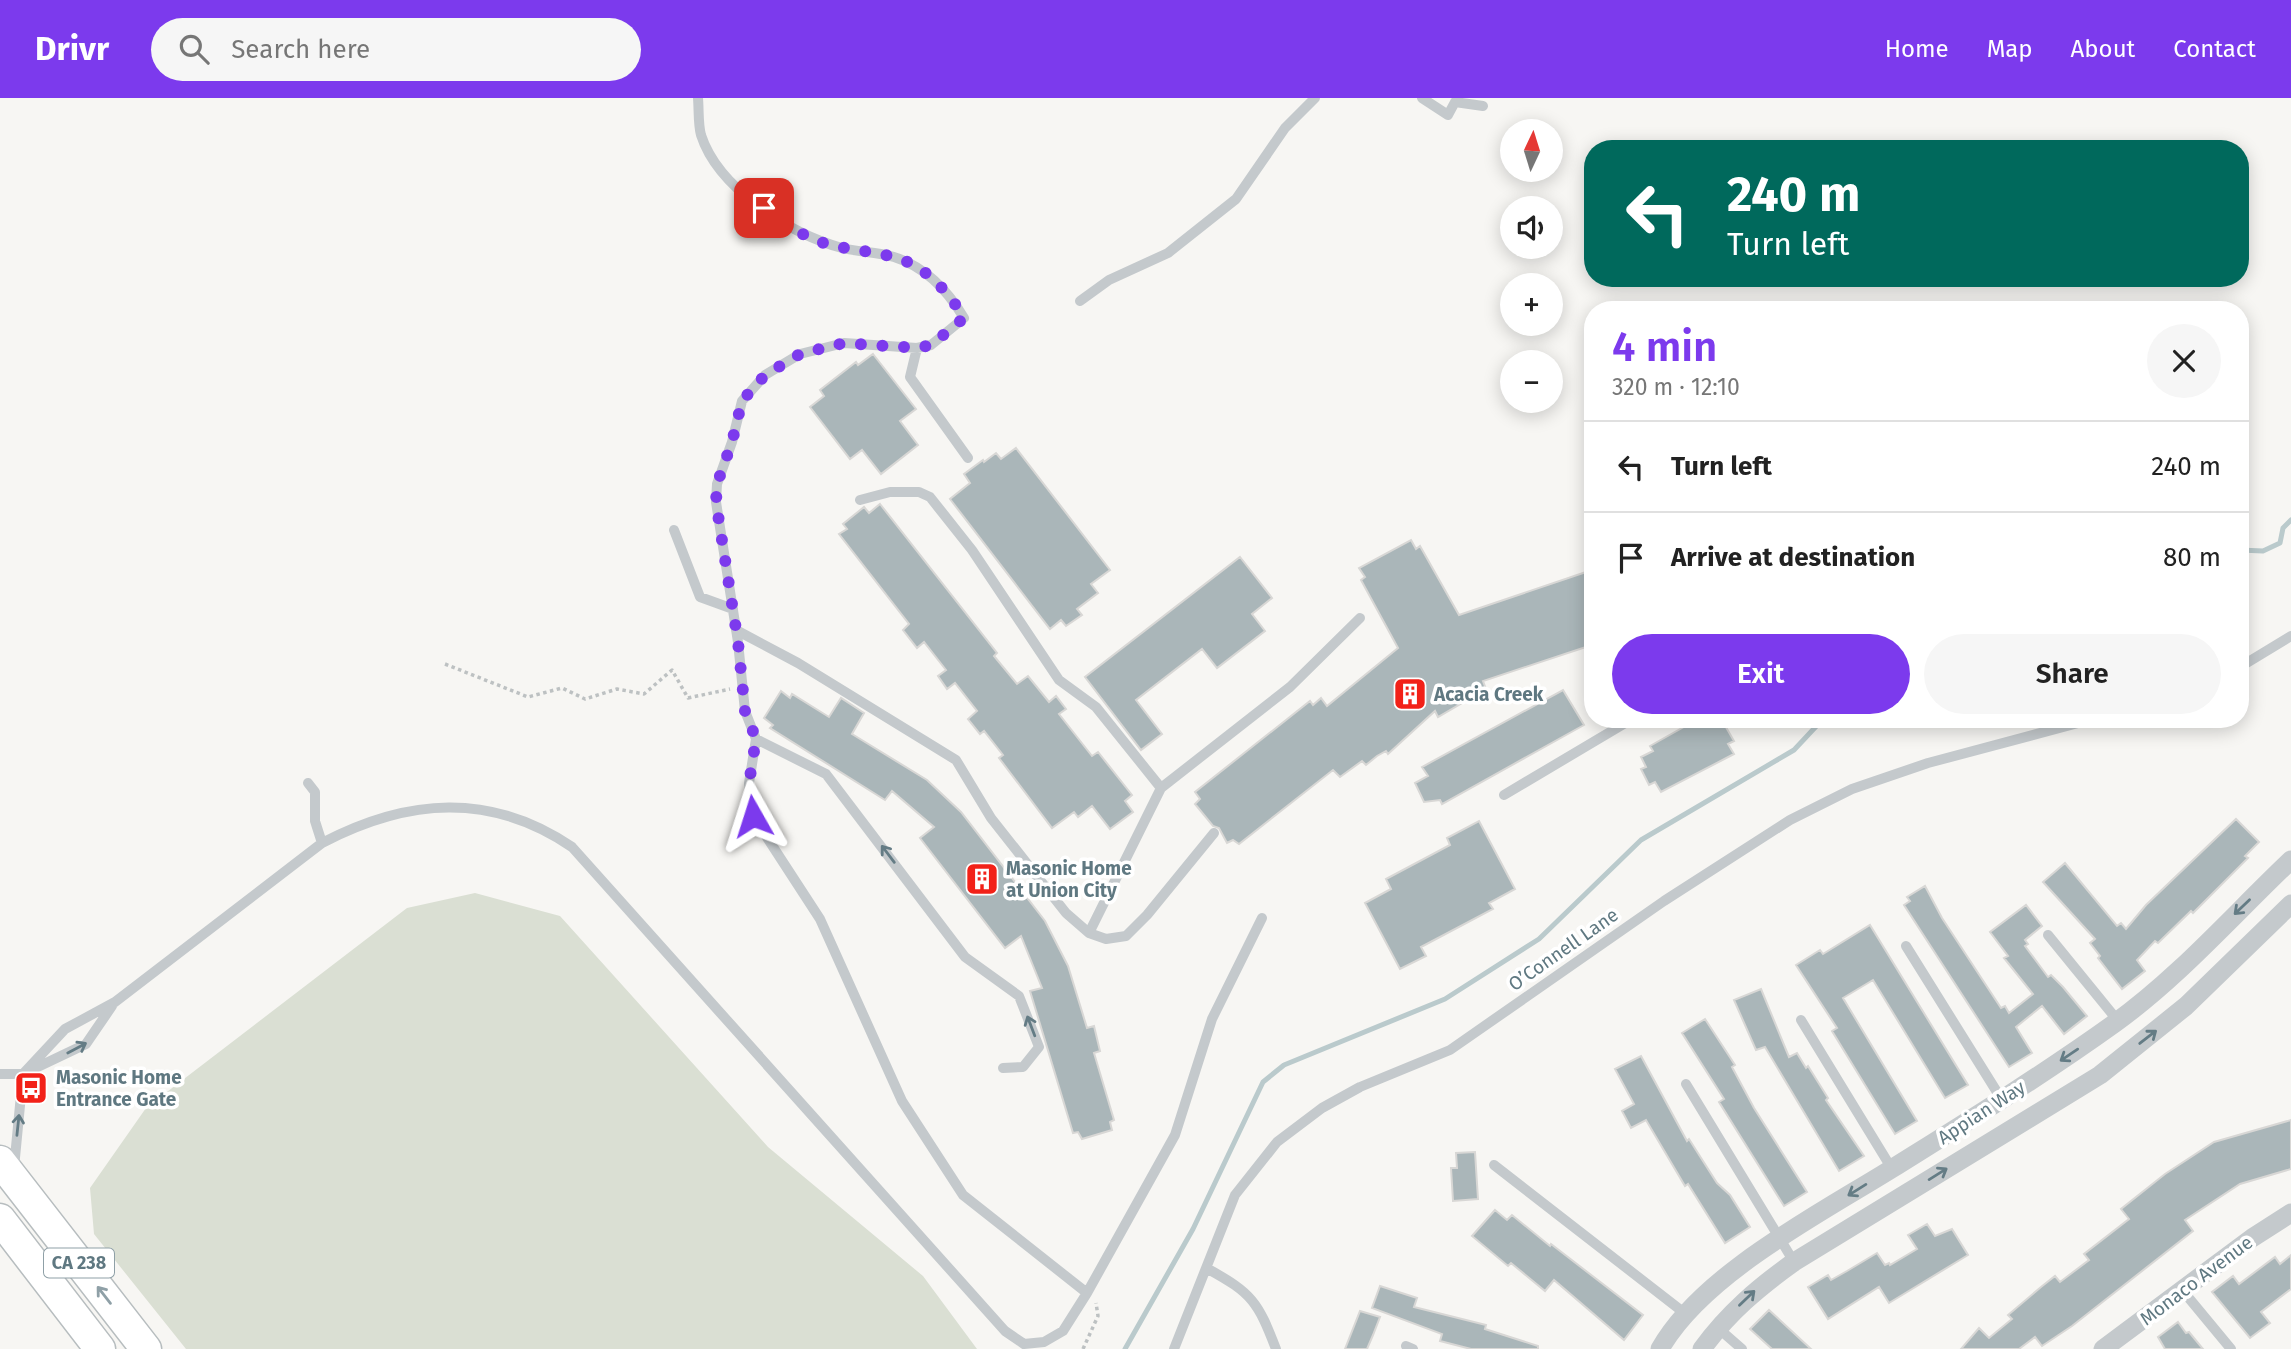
<!DOCTYPE html>
<html lang="en">
<head>
<meta charset="utf-8">
<style>
	body { margin:0; font-family:"Fira Sans",sans-serif; background:#f6f6f6; color:#222; height:100vh; display:flex; flex-direction:column; font-size:26px; white-space:nowrap }
	* { box-sizing:border-box; margin:0 }
	p { font-size:23px; color:#767676 }
	.icon { flex:none; width:38px; height:38px; fill:none; stroke:currentColor; stroke-width:2; stroke-linecap:round; stroke-linejoin:round }
	.map { position:relative; flex:1; overflow:hidden }
	.side { position:absolute; left:1584px; top:203px; width:665px; height:427px; display:flex; flex-direction:column; background:#fff; border-radius:28px; box-shadow:0 4px 18px #0003 }
	.side>* { flex:none }
	.guide { position:absolute; left:1584px; top:42px; width:665px; height:147px; border-radius:28px; box-shadow:0 4px 18px #0003; background:#00695c; color:#fff; overflow:hidden }
	.needle { width:46px; rotate:4deg }
	.fabs { position:absolute; left:1500px; top:21px; display:grid; gap:14px }
	.fabs a { display:grid; place-items:center; width:63px; height:63px; border-radius:50%; background:#fff; box-shadow:0 4px 18px #0003; font-size:35px }
	.pin { position:absolute; display:grid; place-items:center; width:60px; height:60px; color:#fff; margin:-30px; border-radius:14px; box-shadow:0 4px 10px #0006 }
	.me { position:absolute; width:77px; margin:-38px; rotate:354deg; stroke-linejoin:round; filter:drop-shadow(0 0 5px #0008) }
	.turn { display:flex; align-items:center; gap:24px; height:147px; padding:0 28px; font-size:32px }
	.turn .icon { width:91px; height:91px; stroke-width:2.5 }
	.turn b { display:block; font-size:49px; line-height:60px }
	.round { display:grid; place-items:center; flex:none; width:74px; height:74px; border-radius:37px; background:#f6f6f6 }
	.overview { display:flex; align-items:center; justify-content:space-between; height:119px; padding:0 28px }
	h1 { font-size:42px; font-weight:600; line-height:52px; color:#7c3aed }
	.cta { display:flex; gap:14px; margin-top:auto; padding:14px 28px }
	.cta a { flex:1; height:80px; border-radius:42px; background:#7c3aed; color:#fff; font-size:28px; font-weight:600; line-height:80px; text-align:center }
	.cta a+a { background:#f6f6f6; color:#222 }
	ul { padding:0; list-style:none }
	li { display:flex; align-items:center; gap:21px; height:91px; padding:0 28px; border-top:2px solid #e0e0e0 }
	li div { flex:1 }
	li b { display:block; font-size:26px }
	li em { font-style:normal }
	header { display:flex; align-items:center; gap:42px; box-sizing:border-box; height:98px; padding:0 35px; background:#7c3aed; color:#fff }
	header strong { font-size:33px }
	nav { display:flex; gap:38px; margin-inline-start:auto; font-size:24px }
	.search { width:490px; height:63px; background:#f6f6f6; display:flex; align-items:center; gap:18px; box-sizing:border-box; padding:0 24px; border-radius:38px; color:#767676; font-size:26px }
	.map>svg:first-child { display:block }
</style>
</head>
<body>
<header>
<strong>Drivr</strong>
<div class="search"><svg class="icon" aria-label="search" viewBox="0 0 24 24"><circle cx="10" cy="10" r="6"/><path d="M15 15l6 6"/></svg>Search here</div>
<nav><a>Home</a><a>Map</a><a>About</a><a>Contact</a></nav>
</header>
<div class="map">
<svg width="2291" height="1251" viewBox="0 0 2291 1251">
	<rect width="100%" height="100%" fill="#f7f6f3"/>
	<path fill="#dadfd3" d="M 475,795 L 560,818 L 768,1049 L 923,1178 L 977,1251 L 186,1251 L 94,1136 L 90,1090 L 146,1010 L 407,810 Z"/>
	<g fill="none" stroke-linecap="round" stroke-linejoin="round">
		<path stroke="#bacacc" stroke-width="5" d="M 2240,452 L 2263,453 L 2280,445 L 2283,430 L 2291,422
			M 1125,1251 L 1193,1131 L 1263,984 L 1284,967 L 1445,901 L 1539,841 L 1641,742 L 1794,652 L 1823,621"/>
	</g>
	<path fill="#aab6b9" stroke="#d8d7d5" stroke-width="2" d="M 873,256 L 916,311 L 900,323 L 918,347 L 881,376 L 862,352 L 850,361 L 810,309 L 824,298 L 820,292 L 856,264 L 858,267 Z
		M 1016,350 L 1110,472 L 1091,486 L 1098,495 L 1077,511 L 1082,517 L 1066,528 L 1061,522 L 1050,531 L 950,401 L 970,385 L 964,376 L 983,362 L 984,364 L 996,355 L 1001,361 Z
		M 880,406 L 997,555 L 994,558 L 1017,586 L 1028,578 L 1049,604 L 1056,598 L 1066,611 L 1059,616 L 1092,658 L 1098,654 L 1132,697 L 1125,703 L 1133,714 L 1110,731 L 1092,708 L 1078,719 L 1074,714 L 1052,730 L 999,660 L 1003,657 L 984,633 L 980,636 L 968,621 L 977,613 L 955,585 L 947,591 L 938,578 L 946,572 L 924,544 L 917,550 L 903,532 L 909,526 L 839,436 L 847,431 L 843,426 L 864,409 L 869,415 Z
		M 1411,442 L 1416,451 L 1420,448 L 1459,517 L 1592,472 L 1592,547 L 1483,583 L 1486,591 L 1438,619 L 1435,613 L 1388,656 L 1386,653 L 1377,658 L 1366,667 L 1362,663 L 1340,679 L 1333,672 L 1239,746 L 1233,742 L 1227,745 L 1219,730 L 1213,728 L 1195,706 L 1200,701 L 1195,694 L 1310,603 L 1313,607 L 1321,600 L 1327,608 L 1398,550 L 1361,482 L 1365,479 L 1359,470 Z
		M 1240,459 L 1272,500 L 1252,516 L 1265,533 L 1217,570 L 1202,551 L 1136,602 L 1162,636 L 1141,652 L 1085,579 Z
		M 1563,592 L 1584,627 L 1442,706 L 1440,702 L 1424,704 L 1415,685 L 1428,678 L 1422,669 Z
		M 781,593 L 790,600 L 792,596 L 829,619 L 841,600 L 864,615 L 852,636 L 927,682 L 961,714 L 1045,823 L 1068,868 L 1087,930 L 1094,928 L 1100,953 L 1094,955 L 1114,1022 L 1110,1024 L 1112,1032 L 1082,1041 L 1078,1034 L 1073,1035 L 1030,893 L 1042,890 L 1021,838 L 1005,850 L 920,740 L 934,729 L 892,693 L 885,702 L 770,630 L 773,627 L 764,620 Z
		M 1698,621 L 1715,621 L 1718,626 L 1723,624 L 1734,643 L 1728,646 L 1734,656 L 1661,694 L 1655,684 L 1649,687 L 1641,671 L 1646,669 L 1641,659 L 1653,653 L 1650,648 Z
		M 2236,721 L 2259,744 L 2245,758 L 2248,760 L 2193,815 L 2191,813 L 2158,845 L 2155,843 L 2137,862 L 2145,873 L 2122,891 L 2098,860 L 2100,858 L 2090,845 L 2095,841 L 2043,784 L 2065,765 L 2117,828 L 2121,825 L 2126,831 L 2146,807 Z
		M 1479,723 L 1515,791 L 1489,805 L 1493,811 L 1421,849 L 1426,858 L 1400,871 L 1365,805 L 1391,791 L 1386,781 L 1450,747 L 1447,740 Z
		M 1925,788 L 1942,820 L 2001,910 L 2005,908 L 2009,915 L 2033,896 L 2004,860 L 2008,858 L 1990,834 L 2026,807 L 2042,828 L 2025,842 L 2028,846 L 2025,848 L 2048,879 L 2051,877 L 2063,889 L 2087,918 L 2064,936 L 2042,908 L 2016,929 L 2032,955 L 2009,969 L 1904,807 L 1910,803 L 1907,799 Z
		M 1870,827 L 1968,987 L 1945,1000 L 1873,882 L 1843,900 L 1917,1023 L 1895,1036 L 1832,933 L 1837,930 L 1796,867 L 1820,852 L 1823,856 Z
		M 1761,891 L 1789,959 L 1797,955 L 1806,970 L 1808,968 L 1828,1000 L 1826,1002 L 1864,1058 L 1839,1073 L 1765,949 L 1756,952 L 1734,902 Z
		M 1705,921 L 1735,967 L 1732,969 L 1754,1010 L 1807,1094 L 1784,1108 L 1719,1004 L 1724,1001 L 1682,935 Z
		M 1641,958 L 1687,1043 L 1689,1041 L 1717,1085 L 1730,1097 L 1750,1129 L 1725,1145 L 1688,1086 L 1685,1088 L 1646,1022 L 1631,1030 L 1622,1013 L 1634,1006 L 1615,971 Z
		M 2291,1022 L 2291,1071 L 2240,1086 L 2185,1122 L 2193,1133 L 2072,1228 L 2042,1248 L 2035,1239 L 2019,1251 L 1961,1251 L 1979,1230 L 1989,1240 L 2012,1221 L 2008,1217 L 2041,1189 L 2055,1178 L 2060,1184 L 2089,1162 L 2084,1156 L 2129,1121 L 2121,1111 L 2165,1076 L 2214,1044 Z
		M 1475,1054 L 1478,1101 L 1453,1103 L 1451,1070 L 1457,1070 L 1456,1055 Z
		M 1495,1112 L 1507,1122 L 1512,1117 L 1550,1148 L 1551,1146 L 1643,1217 L 1624,1242 L 1554,1182 L 1545,1193 L 1511,1165 L 1508,1168 L 1472,1138 Z
		M 1927,1126 L 1935,1138 L 1952,1131 L 1968,1157 L 1889,1205 L 1879,1189 L 1828,1221 L 1808,1189 L 1828,1177 L 1831,1182 L 1847,1173 L 1877,1155 L 1885,1167 L 1889,1165 L 1890,1167 L 1917,1151 L 1908,1137 Z
		M 2291,1157 L 2291,1191 L 2261,1214 L 2270,1225 L 2250,1240 L 2212,1194 L 2233,1178 L 2239,1186 L 2275,1159 L 2280,1166 Z
		M 1380,1188 L 1417,1200 L 1414,1209 L 1486,1227 L 1485,1231 L 1538,1248 L 1538,1251 L 1471,1251 L 1440,1243 L 1442,1236 L 1372,1210 Z
		M 1769,1212 L 1811,1251 L 1772,1251 L 1750,1231 Z
		M 1360,1213 L 1380,1219 L 1373,1237 L 1367,1251 L 1345,1251 Z
		M 2178,1224 L 2186,1235 L 2189,1234 L 2203,1251 L 2165,1251 L 2158,1239 Z"/>
	<g fill="none" stroke-linecap="round" stroke-linejoin="round">
		<defs>
			<path id="primary" d="M 0,1063 L 146,1251
				M 0,1121 L 100,1251"/>
		</defs>
		<use href="#primary" stroke="#b7bdbf" stroke-width="33"/>
		<path stroke="#bdc1c2" stroke-width="3.5" stroke-dasharray="3.5 3.5" stroke-linecap="butt" d="M 445,566 L 528,599 L 562,590 L 585,601 L 617,591 L 644,596 L 672,572 L 688,600 L 730,591
			M 1083,1251 L 1098,1218 L 1096,1205"/>
		<path stroke="#c4c9cc" stroke-width="10" d="M 698,0 C 699,12 698,26 701,37 C 718,90 790,136 842,150 C 859,154 877,154 894,159 C 926,169 948,193 964,220 L 931,247 L 917,250 L 844,245 L 800,256 L 765,277 L 742,303 L 732,344 L 717,386 L 716,404 L 738,544 L 745,613 L 756,641 L 826,676 L 965,859 L 1019,898 L 1039,949 L 1023,969 L 1003,970
			M 1422,0 L 1448,17 L 1455,4 L 1483,8
			M 1080,203 L 1109,182 L 1168,155 L 1236,101 L 1285,30 L 1315,0
			M 917,250 L 910,279 L 968,360
			M 860,402 L 890,394 L 919,394 L 930,399 L 972,452 L 1059,582 L 1096,609 L 1161,690 L 1089,835
			M 674,432 L 700,499 L 733,511
			M 736,532 L 798,565 L 956,662 L 991,720 L 1066,815 L 1089,835 L 1106,841 L 1126,838 L 1147,817 L 1214,735
			M 2240,569 L 2291,538
			M 756,641 L 749,685 L 753,718 L 820,821 L 902,1003 L 963,1097 L 1087,1195
			M 308,685 L 315,694 L 315,723 L 322,745
			M 1161,690 L 1290,589 L 1360,520
			M 1504,697 L 1632,621
			M 2048,837 L 2118,923
			M 1906,848 L 2002,1002
			M 1801,922 L 1892,1071
			M 0,976 L 23,976 L 86,946 L 112,908
			M 1686,986 L 1794,1164
			M 1494,1067 L 1687,1217
			M 14,1070 L 23,976 L 65,931 L 115,904 L 322,745 C 408,700 491,694 572,749 L 1005,1233 L 1024,1246 L 1044,1244 L 1063,1233 L 1087,1195 L 1175,1037 L 1212,921 L 1262,820
			M 1208,1171 C 1252,1195 1258,1204 1276,1251
			M 2183,1193 L 2231,1251
			M 1718,1230 L 1742,1251
			M 1406,1248 L 1413,1251
			M 1174,1251 L 1235,1097 L 1277,1044 L 1322,1010 L 1360,989 L 1450,952 L 1664,803 L 1790,722 L 1852,691 L 1928,665 L 2093,621"/>
		<path stroke="#c4c9cc" stroke-width="19" d="M 1660,1251 C 1702,1176 1821,1115 1893,1070 C 1968,1023 2044,976 2115,925 C 2179,879 2234,816 2291,762
			M 1702,1251 C 1728,1215 1759,1189 1794,1164 L 2100,977 L 2186,908 L 2291,806
			M 2103,1251 L 2252,1140 L 2291,1115"/>
		<use href="#primary" stroke="#fff" stroke-width="30"/>
	</g>
	<defs><path id="oneway-shaft" d="M-6 0H5M1.5-3L5.5 0L1.5 3" fill="none" stroke-width="1.6" stroke-linecap="round" stroke-linejoin="round" transform="scale(1.75)"/></defs>
	<g stroke="#647c85">
		<use href="#oneway-shaft" transform="translate(888 756) rotate(-127)"/>
		<use href="#oneway-shaft" transform="translate(2242 809) rotate(136)"/>
		<use href="#oneway-shaft" transform="translate(1031 928) rotate(-111)"/>
		<use href="#oneway-shaft" transform="translate(2148 939) rotate(-38)"/>
		<use href="#oneway-shaft" transform="translate(77 950) rotate(-28)"/>
		<use href="#oneway-shaft" transform="translate(2069 957) rotate(146)"/>
		<use href="#oneway-shaft" transform="translate(18 1027) rotate(-84)"/>
		<use href="#oneway-shaft" transform="translate(1938 1076) rotate(-32)"/>
		<use href="#oneway-shaft" transform="translate(1857 1092) rotate(148)"/>
		<use href="#oneway-shaft" transform="translate(1747 1200) rotate(-44)"/>
	</g>
	<use stroke="#8fa0a7" href="#oneway-shaft" transform="translate(104 1197) rotate(-128)"/>
	<g fill="none" stroke-linecap="round" stroke-linejoin="round">
		<path stroke="#7c3aed" stroke-width="12" stroke-dasharray="0 21.6" d="M 753,718 L 749,685 L 756,641 L 745,613 L 738,544 L 716,404 L 717,386 L 732,344 L 742,303 L 765,277 L 800,256 L 844,245 L 917,250 L 931,247 L 964,220 C 948,193 925,167 893,159 C 865,151 835,152 809,139 C 793,132 778,119 764,110"/>
	</g>
	<defs>
		<symbol id="building-square" viewBox="-11 -11 22 22"><rect x="-9" y="-9" width="18" height="18" rx="4" fill="#f22118" stroke="#fff"/><path d="M-4-6H4V6H1V3H-1V6H-4ZM-2.5-4.3h1.7v1.8h-1.7ZM.8-4.3h1.7v1.8H.8ZM-2.5-1h1.7V.8h-1.7ZM.8-1h1.7V.8H.8Z" fill="#fff"/></symbol>
		<symbol id="bus-square" viewBox="-11 -11 22 22"><rect x="-9" y="-9" width="18" height="18" rx="4" fill="#f22118" stroke="#fff"/><path d="M-5-6H5V4H4V6H2V4H-2V6H-4V4H-5ZM-3.5-4V0h7V-4ZM-3.5 1.2v1.5H-2V1.2ZM2 1.2v1.5H3.5V1.2Z" fill="#fff"/></symbol>
	</defs>
	<g fill-rule="evenodd">
		<use href="#building-square" x="1391" y="577" width="38" height="38"/>
		<use href="#building-square" x="963" y="762" width="38" height="38"/>
		<use href="#bus-square" x="12" y="971" width="38" height="38"/>
	</g>
	<g text-anchor="middle" stroke-width="7" stroke-linejoin="round" paint-order="stroke">
		<rect fill="#fff" stroke="#8fa0a7" stroke-width="2" x="44" y="1150.5" width="70" height="29" rx="5"/>
		<g font-size="18" font-weight="bold" fill="#5f7881">
			<text x="79" y="1171">CA 238</text>
		</g>
		<g font-size="19" font-weight="bold" fill="#5f7881" stroke="#fff" text-anchor="start">
			<text x="1434" y="603">Acacia Creek</text>
			<text x="1006" y="777">Masonic Home<tspan x="1006" dy="22">at Union City</tspan></text>
			<text x="56" y="986">Masonic Home<tspan x="56" dy="22">Entrance Gate</tspan></text>
		</g>
		<g font-size="19" fill="#5f7881" stroke="#fff">
			<text transform="translate(1563 851) rotate(-35)" y="7">O’Connell Lane</text>
			<text transform="translate(1981 1014) rotate(-33)" y="7">Appian Way</text>
			<text transform="translate(2196 1182) rotate(-37)" y="7">Monaco Avenue</text>
		</g>
	</g>
</svg>
<div class="fabs">
<a><svg class="needle" viewBox="-14 -14 28 28"><path d="M0-13l5 13h-10z" fill="#e53935"/><path d="M0 13l5-13h-10z" fill="#767676"/></svg></a>
<a><svg class="icon" aria-label="sound" viewBox="0 0 24 24"><path d="M4 9h4l5-4v14l-5-4H4zM17 9q2 3 0 6"/></svg></a>
<a>+</a>
<a>−</a>
</div>
<div class="pin" style="left:764px;top:110px;background:#d93025"><svg class="icon" aria-label="arrive" viewBox="0 0 24 24"><path d="M6 21V4h12l-3 4 3 4H6"/></svg></div>
<svg class="me" style="left:753px;top:718px" viewBox="-20 -20 40 40"><path d="M0-17L14 15 0 8-14 15z" fill="#7c3aed" stroke="#fff" stroke-width="4"/></svg>
<div class="guide">
<div class="turn"><svg class="icon" aria-label="left" viewBox="0 0 24 24"><path d="M17 20v-9H6M10 6l-5 5 5 5"/></svg><div><b>240 m</b>Turn left</div></div>
</div>
<section class="side">
<div class="overview"><div><h1>4 min</h1><p>320 m · 12:10</p></div><a class="round"><svg class="icon" aria-label="close" viewBox="0 0 24 24"><path d="M6 6l12 12M18 6L6 18"/></svg></a></div>
<ul>
<li><svg class="icon" aria-label="left" viewBox="0 0 24 24"><path d="M17 20v-9H6M10 6l-5 5 5 5"/></svg><div><b>Turn left</b></div><em>240 m</em></li>
<li><svg class="icon" aria-label="arrive" viewBox="0 0 24 24"><path d="M6 21V4h12l-3 4 3 4H6"/></svg><div><b>Arrive at destination</b></div><em>80 m</em></li>
</ul>
<div class="cta"><a>Exit</a><a>Share</a></div>
</section>
</div>
</body>
</html>
